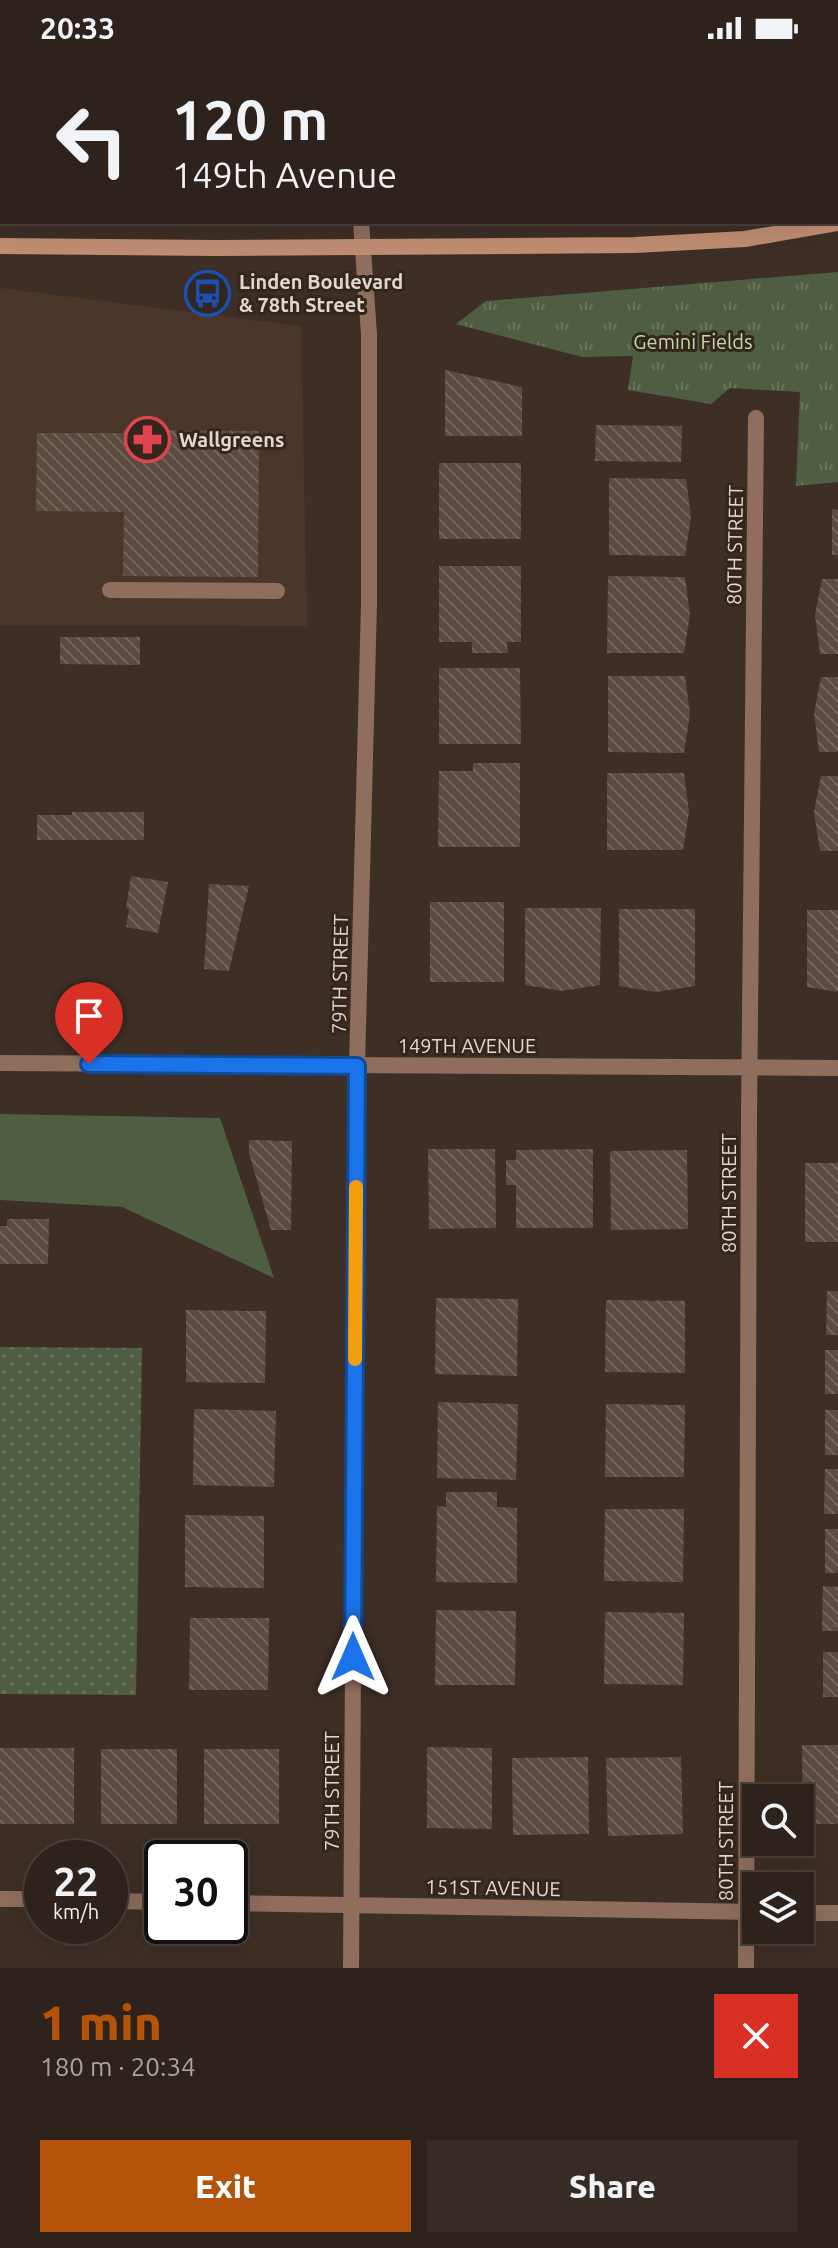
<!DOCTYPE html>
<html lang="en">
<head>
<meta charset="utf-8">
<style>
	body { margin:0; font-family:Ubuntu,sans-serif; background:#362b25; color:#f1f3f6; height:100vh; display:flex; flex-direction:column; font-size:30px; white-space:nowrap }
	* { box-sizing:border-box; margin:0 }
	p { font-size:26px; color:#a7a4a3 }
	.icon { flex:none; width:44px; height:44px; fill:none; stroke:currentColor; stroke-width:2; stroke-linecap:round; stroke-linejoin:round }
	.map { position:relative; height:1912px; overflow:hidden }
	.sheet { display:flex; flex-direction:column; background:#2e231c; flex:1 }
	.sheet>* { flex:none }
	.banner { position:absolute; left:0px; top:0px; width:838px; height:168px; box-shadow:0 8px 32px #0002,0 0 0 2px #49403b; background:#2e231c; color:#f1f3f6; overflow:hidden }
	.buttons { position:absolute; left:742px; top:1728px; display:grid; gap:16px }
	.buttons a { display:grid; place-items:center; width:72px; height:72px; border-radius:0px; background:#2e231c; box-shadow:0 8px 32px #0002,0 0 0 2px #49403b; font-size:40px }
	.speed { position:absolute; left:24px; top:1784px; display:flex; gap:16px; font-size:40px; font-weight:700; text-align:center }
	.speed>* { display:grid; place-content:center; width:104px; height:104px; border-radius:50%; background:#2e231c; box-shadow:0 8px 32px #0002,0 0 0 2px #49403b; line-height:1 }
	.speed small { font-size:20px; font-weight:400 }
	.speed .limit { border:4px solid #111; border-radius:12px; background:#fff; color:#111 }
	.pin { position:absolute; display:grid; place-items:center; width:68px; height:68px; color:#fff; margin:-82px -34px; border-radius:50% 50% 50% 0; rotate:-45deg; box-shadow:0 0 8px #0007 }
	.pin .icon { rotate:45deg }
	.me { position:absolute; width:88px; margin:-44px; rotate:0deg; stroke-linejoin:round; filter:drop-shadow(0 0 6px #0008) }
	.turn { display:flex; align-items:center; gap:28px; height:168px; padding:0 40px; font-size:36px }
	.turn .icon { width:104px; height:104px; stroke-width:2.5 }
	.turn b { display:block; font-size:56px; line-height:68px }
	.round { display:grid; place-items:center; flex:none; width:84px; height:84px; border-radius:0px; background:#362b25 }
	.headline { display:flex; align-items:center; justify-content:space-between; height:136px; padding:0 40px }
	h1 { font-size:48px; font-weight:800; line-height:60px; color:#b45309 }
	.button { display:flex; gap:16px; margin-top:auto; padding:16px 40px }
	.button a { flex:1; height:92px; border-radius:0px; background:#b45309; color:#fff; font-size:32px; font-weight:800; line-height:92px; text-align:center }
	.button a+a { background:#362b25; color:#f1f3f6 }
	.status { display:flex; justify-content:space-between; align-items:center; height:56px; padding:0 40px; background:#2e231c; direction:ltr }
	.status svg { height:22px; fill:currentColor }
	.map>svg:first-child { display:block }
</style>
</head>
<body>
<div class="status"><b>20:33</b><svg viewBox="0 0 49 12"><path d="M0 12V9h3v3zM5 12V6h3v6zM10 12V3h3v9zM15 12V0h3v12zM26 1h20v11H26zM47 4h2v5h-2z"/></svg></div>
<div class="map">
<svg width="838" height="1912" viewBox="0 0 838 1912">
	<defs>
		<pattern id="grass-dots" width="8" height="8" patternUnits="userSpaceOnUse" patternTransform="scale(2)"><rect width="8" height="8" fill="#4f5e43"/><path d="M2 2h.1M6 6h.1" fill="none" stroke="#68745d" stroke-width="1.8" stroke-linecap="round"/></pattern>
		<pattern id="park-tufts" width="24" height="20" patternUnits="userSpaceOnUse" patternTransform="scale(2)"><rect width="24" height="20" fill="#4f5e43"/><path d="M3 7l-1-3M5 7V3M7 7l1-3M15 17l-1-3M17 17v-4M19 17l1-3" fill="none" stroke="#68745d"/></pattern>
		<pattern id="building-back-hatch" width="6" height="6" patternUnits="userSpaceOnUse" patternTransform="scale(2)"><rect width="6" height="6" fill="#5b4b41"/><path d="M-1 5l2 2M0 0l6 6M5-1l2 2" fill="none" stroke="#72645b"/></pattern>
	</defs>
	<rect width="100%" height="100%" fill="#3e2f26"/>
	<path fill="#4b372a" d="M 0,232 L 301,270 L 307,570 L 0,569 Z"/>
	<path fill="url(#grass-dots)" d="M 0,1291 L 142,1292 L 136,1639 L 0,1638 Z"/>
	<path fill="url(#park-tufts)" d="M 838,216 L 838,426 L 796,430 L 800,336 L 730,332 L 711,348 L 628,334 L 633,300 L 582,301 L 456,268 L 486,245 Z"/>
	<path fill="#4f5e43" d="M 0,1058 L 220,1062 L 274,1222 L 122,1151 L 0,1144 Z"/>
	<path fill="url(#building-back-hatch)" d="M 445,314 L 522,331 L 522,380 L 445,380 Z
		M 596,369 L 682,370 L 681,406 L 595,405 Z
		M 124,374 L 259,375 L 258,521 L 123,520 L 124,456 L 36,455 L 37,377 L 124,377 Z
		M 439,407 L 521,407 L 521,483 L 439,483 Z
		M 609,422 L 686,423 L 691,461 L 685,500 L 609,499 Z
		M 832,453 L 838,454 L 838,499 L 832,499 Z
		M 439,510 L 521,510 L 521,586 L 507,586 L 508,597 L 472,597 L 472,586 L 439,586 Z
		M 608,520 L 685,521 L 690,559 L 684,597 L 607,597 Z
		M 822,523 L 838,523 L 838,598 L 820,598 L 815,559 Z
		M 60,581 L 140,581 L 140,609 L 60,608 Z
		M 439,612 L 520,612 L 521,688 L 439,688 Z
		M 608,620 L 685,620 L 690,658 L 684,697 L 608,696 Z
		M 821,621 L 838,621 L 838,696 L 819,696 L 814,657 Z
		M 473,707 L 520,707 L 520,791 L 438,791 L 439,715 L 473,715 Z
		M 607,717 L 684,717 L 689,756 L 683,794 L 607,794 Z
		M 821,720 L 838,720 L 838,795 L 820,795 L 814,756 Z
		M 72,756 L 144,756 L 144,784 L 37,784 L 37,759 L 72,759 Z
		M 131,820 L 168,826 L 158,877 L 126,871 L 129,853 L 126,852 Z
		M 209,828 L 249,830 L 229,915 L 204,913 Z
		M 430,846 L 504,846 L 504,926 L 430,926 Z
		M 525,852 L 601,852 L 600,929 L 561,935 L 525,929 Z
		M 619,853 L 695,853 L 695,930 L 656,936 L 619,930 Z
		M 807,854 L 838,854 L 838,936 L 807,931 Z
		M 249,1084 L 292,1085 L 291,1174 L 271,1174 L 249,1097 Z
		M 428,1093 L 495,1093 L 496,1172 L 429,1173 Z
		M 593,1093 L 593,1172 L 516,1172 L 516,1129 L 506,1129 L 506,1104 L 516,1104 L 516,1094 Z
		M 687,1094 L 688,1173 L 611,1174 L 610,1095 Z
		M 805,1107 L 838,1107 L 838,1186 L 805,1186 Z
		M 7,1163 L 49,1163 L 48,1208 L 0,1208 L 0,1170 L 7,1170 Z
		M 827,1235 L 838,1235 L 838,1279 L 826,1279 Z
		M 436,1242 L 518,1243 L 517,1320 L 435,1318 Z
		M 606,1244 L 685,1245 L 685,1317 L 605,1316 Z
		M 186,1254 L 266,1255 L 265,1327 L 186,1326 Z
		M 825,1294 L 838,1294 L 838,1338 L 825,1338 Z
		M 438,1346 L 518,1348 L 516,1424 L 437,1422 Z
		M 606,1348 L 685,1349 L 684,1421 L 605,1421 Z
		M 194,1353 L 276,1355 L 274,1431 L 193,1429 Z
		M 825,1354 L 838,1354 L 838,1399 L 825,1399 Z
		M 825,1413 L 838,1413 L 838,1458 L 824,1458 Z
		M 446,1436 L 497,1436 L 497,1451 L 517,1452 L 517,1527 L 436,1526 L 437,1450 L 446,1451 Z
		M 605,1453 L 684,1453 L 683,1526 L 604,1525 Z
		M 185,1459 L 264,1460 L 264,1532 L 185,1531 Z
		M 825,1473 L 838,1473 L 838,1517 L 825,1517 Z
		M 823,1530 L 838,1531 L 838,1575 L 822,1575 Z
		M 436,1554 L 516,1555 L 515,1629 L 435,1629 Z
		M 605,1556 L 684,1557 L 683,1629 L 604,1628 Z
		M 190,1562 L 269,1562 L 268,1634 L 189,1634 Z
		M 823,1596 L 838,1596 L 838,1641 L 823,1641 Z
		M 802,1689 L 838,1689 L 838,1768 L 803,1768 Z
		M 427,1691 L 492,1692 L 492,1773 L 427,1772 Z
		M 0,1692 L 74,1692 L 74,1768 L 0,1768 Z
		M 101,1693 L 177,1693 L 177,1768 L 101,1768 Z
		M 204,1693 L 279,1693 L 279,1768 L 204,1768 Z
		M 588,1701 L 589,1778 L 513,1779 L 512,1702 Z
		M 681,1701 L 683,1778 L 608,1780 L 606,1702 Z"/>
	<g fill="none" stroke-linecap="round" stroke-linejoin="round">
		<path stroke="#8f6e5d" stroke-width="16" d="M 349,0 L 349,2
			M 110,534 L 277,535"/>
		<path stroke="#8f6e5d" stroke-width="16" d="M 0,1007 L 838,1012
			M 0,1843 L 42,1843
			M 110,1845 L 162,1846
			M 230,1847 L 756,1856
			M 800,1857 L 838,1857
			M 351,1912 L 357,1010 L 369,547 L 369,278 L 361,166
			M 746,1912 L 749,1059 L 756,362"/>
		<path stroke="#c28e74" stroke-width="16" d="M 0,11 L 2,11
			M 836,16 L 838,16
			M 0,190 L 216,192 L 635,189 L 745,183 L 838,167"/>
		<path stroke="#eaa785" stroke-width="20" d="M 730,2 L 730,0"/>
		<path stroke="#f8c7af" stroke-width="24" d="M 836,36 L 838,36
			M 0,66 L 2,66
			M 0,135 L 2,135
			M 836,141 L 838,141"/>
	</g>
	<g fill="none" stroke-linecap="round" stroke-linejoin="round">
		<defs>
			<path id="route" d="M 89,1008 L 357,1010 L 353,1601"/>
		</defs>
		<use href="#route" stroke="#114b97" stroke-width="20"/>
		<use href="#route" stroke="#1a73e8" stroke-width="14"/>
		<path stroke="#f59e0b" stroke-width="14" d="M 355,1303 L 356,1131"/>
	</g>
	<defs>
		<symbol id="bus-ring" viewBox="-11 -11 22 22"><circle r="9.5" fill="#34251d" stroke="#1a4fb4" stroke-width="1.5"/><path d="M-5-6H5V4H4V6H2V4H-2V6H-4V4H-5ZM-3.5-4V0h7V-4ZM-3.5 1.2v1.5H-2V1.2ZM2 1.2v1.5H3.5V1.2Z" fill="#1a4fb4"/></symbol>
		<symbol id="pharmacy-ring" viewBox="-11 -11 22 22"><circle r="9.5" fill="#34251d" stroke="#e0444e" stroke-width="1.5"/><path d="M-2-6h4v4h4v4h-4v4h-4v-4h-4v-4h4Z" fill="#e0444e"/></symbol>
	</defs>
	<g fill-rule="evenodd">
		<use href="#bus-ring" x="182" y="212" width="51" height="51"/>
		<use href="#pharmacy-ring" x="122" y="358" width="51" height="51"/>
	</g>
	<g text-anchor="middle" stroke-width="6" stroke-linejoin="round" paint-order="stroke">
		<g font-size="20" font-weight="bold" fill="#e1d7d1" stroke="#34251d" text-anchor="start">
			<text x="239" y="233">Linden Boulevard<tspan x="239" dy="23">&amp; 78th Street</tspan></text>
			<text x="179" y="391">Wallgreens</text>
		</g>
		<g font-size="20" fill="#bfdca6" stroke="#34251d">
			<text x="693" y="293">Gemini Fields</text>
		</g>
		<g font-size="20" fill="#e1d7d1" stroke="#34251d">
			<text transform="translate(735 489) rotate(-89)" y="7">80TH STREET</text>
			<text transform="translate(340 918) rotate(-89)" y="7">79TH STREET</text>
			<text x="467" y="997">149TH AVENUE</text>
			<text transform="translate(729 1137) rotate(-90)" y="7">80TH STREET</text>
			<text transform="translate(332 1735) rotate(-90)" y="7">79TH STREET</text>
			<text transform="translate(726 1785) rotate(-90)" y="7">80TH STREET</text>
			<text transform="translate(493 1832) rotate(1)" y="7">151ST AVENUE</text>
		</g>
	</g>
</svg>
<div class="buttons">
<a><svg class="icon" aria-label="search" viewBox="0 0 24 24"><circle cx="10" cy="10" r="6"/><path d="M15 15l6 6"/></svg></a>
<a><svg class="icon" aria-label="layers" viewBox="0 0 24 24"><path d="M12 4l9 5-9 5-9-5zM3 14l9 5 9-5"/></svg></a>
</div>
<div class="speed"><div>22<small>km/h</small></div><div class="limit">30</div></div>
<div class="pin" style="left:89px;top:1008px;background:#d93025"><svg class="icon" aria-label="arrive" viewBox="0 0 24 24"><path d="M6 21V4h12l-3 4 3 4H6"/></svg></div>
<svg class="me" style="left:353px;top:1601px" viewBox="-20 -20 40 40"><path d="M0-17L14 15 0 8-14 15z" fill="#1a73e8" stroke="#fff" stroke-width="4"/></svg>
<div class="banner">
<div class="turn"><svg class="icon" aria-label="left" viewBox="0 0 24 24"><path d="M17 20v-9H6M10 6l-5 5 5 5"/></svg><div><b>120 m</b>149th Avenue</div></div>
</div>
</div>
<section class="sheet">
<div class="headline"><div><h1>1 min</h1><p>180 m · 20:34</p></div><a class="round" style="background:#d93025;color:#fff"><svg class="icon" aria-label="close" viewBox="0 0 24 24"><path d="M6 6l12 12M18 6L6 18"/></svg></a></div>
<div class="button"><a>Exit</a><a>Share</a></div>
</section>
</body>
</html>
